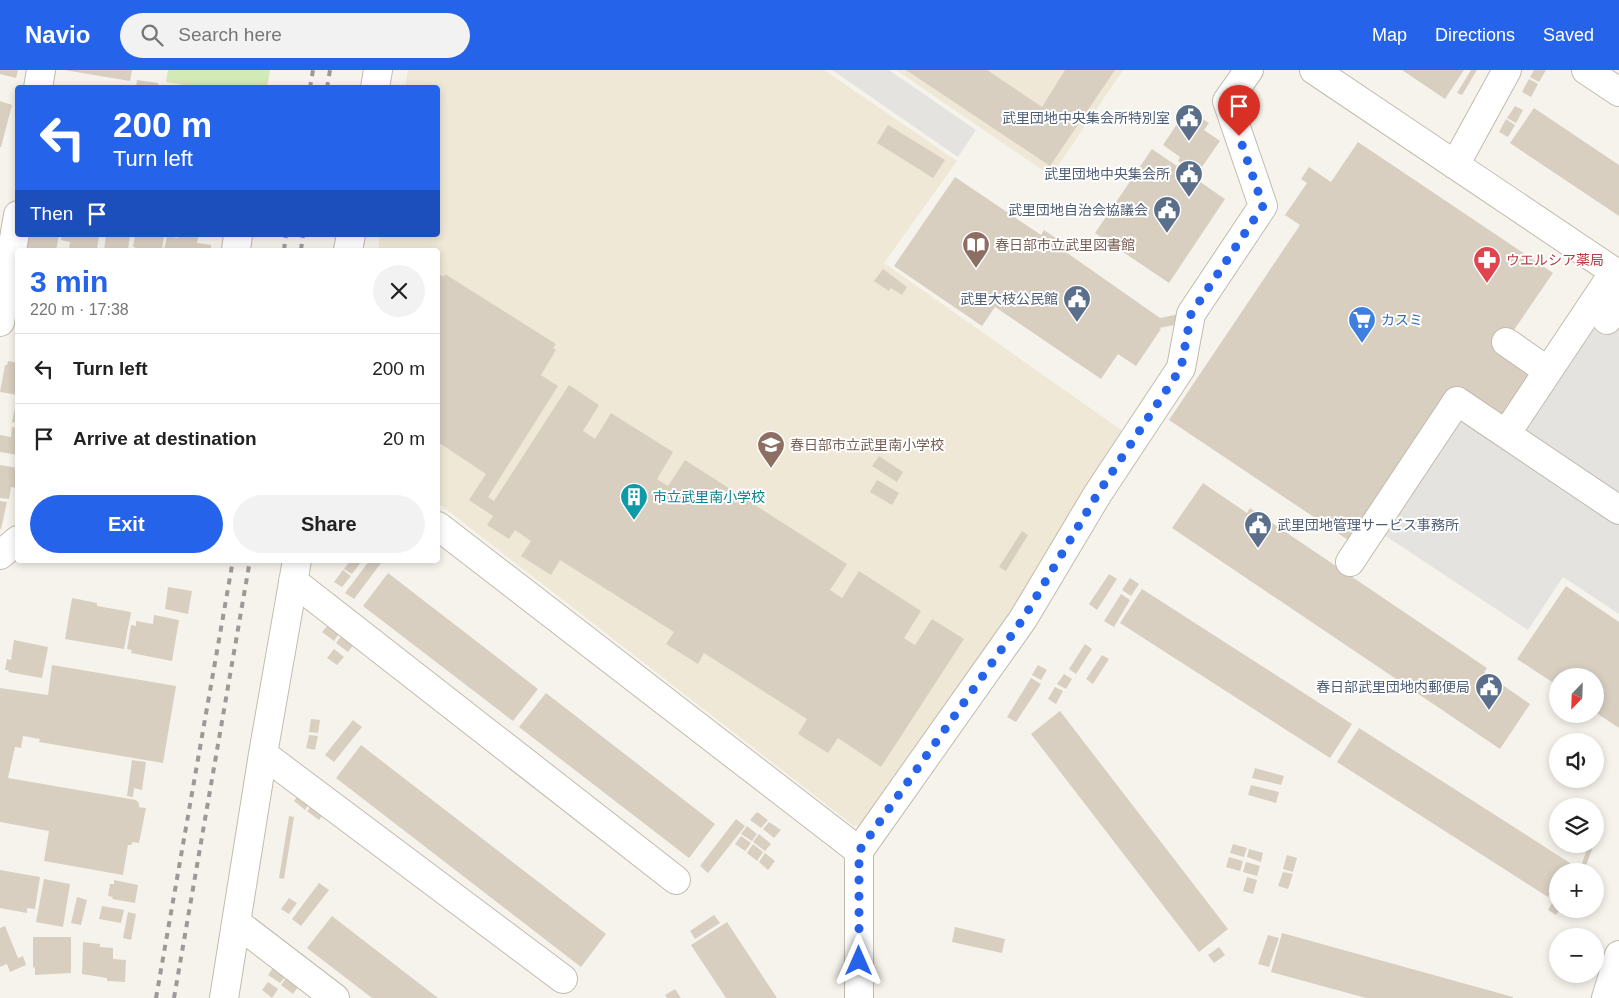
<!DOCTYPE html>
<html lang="en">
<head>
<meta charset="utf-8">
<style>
	body { margin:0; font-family:Arial,"Noto Sans JP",sans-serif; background:#f2f2f2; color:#222; height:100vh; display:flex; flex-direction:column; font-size:19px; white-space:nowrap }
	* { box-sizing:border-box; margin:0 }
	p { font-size:16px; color:#767676 }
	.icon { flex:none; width:28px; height:28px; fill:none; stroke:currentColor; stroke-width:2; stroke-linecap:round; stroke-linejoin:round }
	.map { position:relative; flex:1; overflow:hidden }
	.drawer { position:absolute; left:15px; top:178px; width:425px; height:315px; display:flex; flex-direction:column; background:#fff; border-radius:5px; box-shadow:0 2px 8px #0003 }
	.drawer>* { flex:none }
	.hud { position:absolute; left:15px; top:15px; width:425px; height:152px; border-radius:5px; box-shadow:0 2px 8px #0003; background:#2563eb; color:#fff; overflow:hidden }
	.needle { width:32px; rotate:203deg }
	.controls { position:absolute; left:1549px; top:598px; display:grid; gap:10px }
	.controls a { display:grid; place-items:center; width:55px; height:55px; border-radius:50%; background:#fff; box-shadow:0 2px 8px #0003; font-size:25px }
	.pin { position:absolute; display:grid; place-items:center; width:42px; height:42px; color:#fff; margin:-51px -21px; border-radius:50% 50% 50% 0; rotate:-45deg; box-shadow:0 0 5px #0007 }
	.pin .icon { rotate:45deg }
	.me { position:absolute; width:55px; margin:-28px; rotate:0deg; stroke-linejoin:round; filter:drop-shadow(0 0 4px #0008) }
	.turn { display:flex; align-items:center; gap:18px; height:105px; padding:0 15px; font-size:22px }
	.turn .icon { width:65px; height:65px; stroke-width:2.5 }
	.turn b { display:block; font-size:35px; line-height:42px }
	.then { display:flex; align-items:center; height:48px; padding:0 15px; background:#0003; gap:10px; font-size:19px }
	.round { display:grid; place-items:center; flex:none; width:52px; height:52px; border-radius:26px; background:#f2f2f2 }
	.summary { display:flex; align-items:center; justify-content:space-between; height:85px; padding:0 15px }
	h1 { font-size:30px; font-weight:600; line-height:38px; color:#2563eb }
	.cta { display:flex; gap:10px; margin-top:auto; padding:10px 15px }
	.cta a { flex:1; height:58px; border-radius:30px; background:#2563eb; color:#fff; font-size:20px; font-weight:600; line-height:58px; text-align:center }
	.cta a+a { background:#f2f2f2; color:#222 }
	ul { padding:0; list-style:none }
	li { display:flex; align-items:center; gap:15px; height:70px; padding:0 15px; border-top:1px solid #e0e0e0 }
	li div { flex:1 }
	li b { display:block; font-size:19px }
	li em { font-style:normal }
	header { display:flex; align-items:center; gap:30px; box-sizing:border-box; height:70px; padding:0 25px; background:#2563eb; color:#fff }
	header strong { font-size:24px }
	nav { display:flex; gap:28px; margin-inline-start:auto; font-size:18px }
	.search { width:350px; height:45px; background:#f2f2f2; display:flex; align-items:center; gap:12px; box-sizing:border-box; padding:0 18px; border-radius:28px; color:#767676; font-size:19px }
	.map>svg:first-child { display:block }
</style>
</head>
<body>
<header>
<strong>Navio</strong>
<div class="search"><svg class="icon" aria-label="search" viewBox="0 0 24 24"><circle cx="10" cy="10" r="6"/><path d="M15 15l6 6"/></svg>Search here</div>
<nav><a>Map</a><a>Directions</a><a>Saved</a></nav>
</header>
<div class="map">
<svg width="1619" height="928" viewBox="0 0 1619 928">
	<rect width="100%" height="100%" fill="#f6f3ec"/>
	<path fill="#efe8d6" d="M 408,0 L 824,0 L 957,91 L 884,193 L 1127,364 L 871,752 L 854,756 L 438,433 L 438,180 L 378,180 L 380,165 L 438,165 L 438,18 L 405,17 Z
		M 896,0 L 1123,0 L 1051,106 Z"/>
	<path fill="#d2eab5" d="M 168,0 L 270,0 L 267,18 L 196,17 L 166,12 Z"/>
	<path fill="#e5e3e0" d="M 832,0 L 889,0 L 976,60 L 958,87 Z
		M 1594,242 L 1619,258 L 1619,544 L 1563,507 L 1528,560 L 1381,463 L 1461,342 L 1508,373 Z"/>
	<path fill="#d8cfc1" d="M 0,0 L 18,0 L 16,8 L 0,4 Z
		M 64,0 L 132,0 L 130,11 Z
		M 906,0 L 987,0 L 1042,37 L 1065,0 L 1115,0 L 1050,96 Z
		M 1402,0 L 1464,0 L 1445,29 Z
		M 1471,0 L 1477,0 L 1462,25 L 1457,23 Z
		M 1534,0 L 1546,0 L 1539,12 L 1530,7 Z
		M 1529,9 L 1538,14 L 1531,27 L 1522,22 Z
		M 137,10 L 158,13 L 157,18 L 136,17 Z
		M 0,31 L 12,35 L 1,77 L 0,77 Z
		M 1515,36 L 1523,40 L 1516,53 L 1507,48 Z
		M 1534,38 L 1619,95 L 1619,146 L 1510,73 Z
		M 1187,39 L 1209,53 L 1204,60 L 1220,71 L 1197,104 L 1178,91 L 1180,87 L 1163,75 Z
		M 1506,49 L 1515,55 L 1508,67 L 1499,62 Z
		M 888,55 L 945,90 L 933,108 L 877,73 Z
		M 1358,72 L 1553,203 L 1503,276 L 1540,301 L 1497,366 L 1459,340 L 1357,476 L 1169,350 L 1300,155 L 1285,145 L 1307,113 L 1301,109 L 1309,97 L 1331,112 Z
		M 1152,79 L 1225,129 L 1169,213 L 1095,163 Z
		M 955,107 L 1041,165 L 1044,160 L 1066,175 L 1063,180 L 1160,248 L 1179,244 L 1180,254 L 1159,258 L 1161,259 L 1136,296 L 1118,284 L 1101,309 L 995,237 L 982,256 L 894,196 Z
		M 25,165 L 59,165 L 56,180 L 41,180 L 23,177 Z
		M 62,165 L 99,165 L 97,180 L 69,180 L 70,172 L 61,170 Z
		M 106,165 L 130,165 L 128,180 L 104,180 Z
		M 135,165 L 164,165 L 162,180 L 135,180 L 135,177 L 133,177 Z
		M 179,165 L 198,167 L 197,173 L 211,175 L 211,180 L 164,180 L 167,166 L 178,168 Z
		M 883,199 L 907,217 L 902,225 L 891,218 L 889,221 L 874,211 Z
		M 445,204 L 556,274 L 553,278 L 556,280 L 541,305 L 558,316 L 488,427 L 494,431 L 569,315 L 599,335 L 583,361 L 595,369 L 611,343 L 673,382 L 657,409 L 668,416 L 685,390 L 847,494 L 830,520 L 842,528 L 859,501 L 921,541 L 904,568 L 915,575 L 932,549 L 964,569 L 881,697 L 838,668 L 828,683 L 798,664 L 807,649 L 704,583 L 698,594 L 666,574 L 674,562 L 560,490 L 551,505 L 521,486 L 531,471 L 515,460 L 509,469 L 487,455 L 493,446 L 469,430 L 486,404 L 438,372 L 438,207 L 440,205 L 444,207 Z
		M 8,291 L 18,293 L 18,325 L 0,322 L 5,295 L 7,295 Z
		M 17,329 L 18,329 L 18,353 L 12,352 Z
		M 12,357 L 18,358 L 18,385 L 0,382 L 0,365 L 11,367 Z
		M 879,386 L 903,402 L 897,412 L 872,396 Z
		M 0,395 L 18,398 L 16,418 L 11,417 L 9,429 L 0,428 Z
		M 877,410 L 899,423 L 892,435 L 870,422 Z
		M 1203,413 L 1247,443 L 1250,438 L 1487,598 L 1484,602 L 1530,634 L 1500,679 L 1172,458 Z
		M 0,431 L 7,432 L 1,459 L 0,459 Z
		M 1022,461 L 1028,465 L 1006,501 L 999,497 Z
		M 351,490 L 358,490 L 361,492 L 352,504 L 344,499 Z
		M 370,490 L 377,490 L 381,493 L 354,529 L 345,523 Z
		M 343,500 L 351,506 L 342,517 L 334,512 Z
		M 388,503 L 538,619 L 513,651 L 363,536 Z
		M 1109,504 L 1117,509 L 1097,540 L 1089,534 Z
		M 1130,508 L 1139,514 L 1131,526 L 1122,520 Z
		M 1566,516 L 1619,552 L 1619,658 L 1595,642 L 1595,606 L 1558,606 L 1558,616 L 1517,589 Z
		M 168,517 L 192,521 L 188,544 L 165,539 Z
		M 1142,519 L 1352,654 L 1330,688 L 1120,553 Z
		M 1121,524 L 1130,530 L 1114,557 L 1104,551 Z
		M 72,528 L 97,533 L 97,536 L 131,542 L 124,579 L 65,569 Z
		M 154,545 L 179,550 L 172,591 L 131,583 L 132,580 L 127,579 L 131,555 L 136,556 L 136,551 L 153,554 Z
		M 328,555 L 339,564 L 334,571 L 322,562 Z
		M 342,565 L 354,574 L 348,582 L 336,573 Z
		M 14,570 L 48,577 L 42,608 L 8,602 L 9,600 L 5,600 L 7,589 L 11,590 Z
		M 1085,574 L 1092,579 L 1076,604 L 1069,599 Z
		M 334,579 L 344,587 L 337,595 L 327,588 Z
		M 1102,585 L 1109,589 L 1093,614 L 1086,609 Z
		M 52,595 L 176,616 L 163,693 L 39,672 L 40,669 L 23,666 L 21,678 L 15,677 L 8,708 L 136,730 L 139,733 L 139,737 L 146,738 L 139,773 L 133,772 L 131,775 L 128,775 L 123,805 L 44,791 L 49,761 L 0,752 L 0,618 L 48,625 Z
		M 1038,595 L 1047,600 L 1041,610 L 1032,605 Z
		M 1064,604 L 1072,609 L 1066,619 L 1057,614 Z
		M 1031,608 L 1041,614 L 1016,652 L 1007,647 Z
		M 1055,617 L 1063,621 L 1056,634 L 1048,629 Z
		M 546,623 L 715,754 L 689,788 L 519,657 Z
		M 1060,641 L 1228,859 L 1199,882 L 1031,664 Z
		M 311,649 L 320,650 L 318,663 L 309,662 Z
		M 353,650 L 362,657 L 334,692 L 325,685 Z
		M 1359,658 L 1570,793 L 1564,801 L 1558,801 L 1558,812 L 1548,827 L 1337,692 Z
		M 309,665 L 318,666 L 315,680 L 306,678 Z
		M 361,675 L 606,864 L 581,897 L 336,708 Z
		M 132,690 L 146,692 L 142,720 L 134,718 L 133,727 L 127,726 Z
		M 1255,698 L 1284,706 L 1281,715 L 1252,708 Z
		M 1251,715 L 1279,722 L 1276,733 L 1248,725 Z
		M 300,723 L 310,732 L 305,740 L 294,731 Z
		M 313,734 L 325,742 L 319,750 L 307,741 Z
		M 757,742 L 768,750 L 761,758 L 750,750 Z
		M 289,746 L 294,747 L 284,809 L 279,808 Z
		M 736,749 L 745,756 L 708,803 L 700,796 Z
		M 769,752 L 781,760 L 774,768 L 763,759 Z
		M 747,756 L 757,764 L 752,771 L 741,764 Z
		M 759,764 L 771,774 L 765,781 L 753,772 Z
		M 741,766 L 751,773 L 745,781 L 735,774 Z
		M 753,774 L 763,782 L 757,791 L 747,783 Z
		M 1233,774 L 1247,778 L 1244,787 L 1230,783 Z
		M 1589,774 L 1594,774 L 1584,801 L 1579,801 Z
		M 1249,779 L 1263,783 L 1261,792 L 1247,787 Z
		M 765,783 L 775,791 L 768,800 L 759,792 Z
		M 1287,785 L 1297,788 L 1293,802 L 1283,799 Z
		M 1229,787 L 1243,791 L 1240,801 L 1226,797 Z
		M 1246,792 L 1260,796 L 1257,806 L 1243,802 Z
		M 0,800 L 40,807 L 35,839 L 27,838 L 27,843 L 0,838 Z
		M 1283,802 L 1293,804 L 1288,819 L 1278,816 Z
		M 1247,807 L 1257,810 L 1253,824 L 1243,821 Z
		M 44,809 L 70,814 L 63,857 L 36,852 Z
		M 114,810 L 138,815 L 135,833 L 112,829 L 113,827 L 108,826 L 110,814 L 114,814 Z
		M 319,813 L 329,820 L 301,856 L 292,849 Z
		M 1558,823 L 1558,839 L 1560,839 L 1556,845 L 1548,840 Z
		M 77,827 L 87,830 L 81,855 L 71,853 Z
		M 289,828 L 297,833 L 289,844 L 281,839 Z
		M 102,836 L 124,840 L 121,853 L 99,849 Z
		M 128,842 L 136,844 L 131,870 L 123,868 Z
		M 714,845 L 720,853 L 695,869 L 690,861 Z
		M 332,846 L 438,928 L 372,928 L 307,878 Z
		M 727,852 L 777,928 L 726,928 L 691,875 Z
		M 5,856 L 18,888 L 23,886 L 26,895 L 10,902 L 7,894 L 0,897 L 0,858 Z
		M 955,857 L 1005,869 L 1002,883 L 952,872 Z
		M 1282,863 L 1513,927 L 1513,928 L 1366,928 L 1271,902 Z
		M 1268,865 L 1279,868 L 1269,897 L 1258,894 Z
		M 33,867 L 71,867 L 71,903 L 35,905 L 35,897 L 33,898 Z
		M 83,872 L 100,874 L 100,877 L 113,878 L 113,889 L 126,890 L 125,912 L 107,911 L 107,908 L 82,904 Z
		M 1219,877 L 1225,885 L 1214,893 L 1208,885 Z
		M 273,898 L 285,907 L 280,913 L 268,905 Z
		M 286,908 L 298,917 L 293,924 L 281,915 Z
		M 268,912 L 278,919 L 272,928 L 262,920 Z
		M 675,919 L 681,928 L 667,928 L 665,925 Z"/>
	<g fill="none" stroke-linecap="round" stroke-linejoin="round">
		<defs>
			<path id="minor" d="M 1314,0 L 1619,205
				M 1586,0 L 1619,22
				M 38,18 L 41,0
				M 375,18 L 378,0
				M 1455,95 L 1507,0
				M 236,180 L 238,165
				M 348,180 L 351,165
				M 1607,250 L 1619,233
				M 0,252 L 18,145
				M 1506,272 L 1548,301
				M 1506,364 L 1619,440
				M 438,456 L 859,781 L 859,928
				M 0,485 L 18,470
				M 1350,492 L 1457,331 L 1506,364 L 1614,202
				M 293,511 L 676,810
				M 263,684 L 563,909
				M 859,781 L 1023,549 L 1097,425 L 1181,298 L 1191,244 L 1263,136 L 1227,31 L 1249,0
				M 237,853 L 335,928
				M 224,928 L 263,684 L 297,490
				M 1606,928 L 1619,885"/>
		</defs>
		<use href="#minor" stroke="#c2bbae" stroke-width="30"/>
		<use href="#minor" stroke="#fff" stroke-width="28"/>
		<path stroke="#9a9a9a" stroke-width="4" stroke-dasharray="6 6" stroke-linecap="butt" d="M 310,18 L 313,0
			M 327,18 L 330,0
			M 284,180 L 286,165
			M 301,180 L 303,165
			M 156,928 L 233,490
			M 174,928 L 250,490"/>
	</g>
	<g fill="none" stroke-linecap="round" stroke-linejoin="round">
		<path stroke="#2563eb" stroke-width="9" stroke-dasharray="0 16.2" d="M 859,891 L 859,781 L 1023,549 L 1097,425 L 1181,298 L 1191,244 L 1263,136 L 1239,66"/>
	</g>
	<defs>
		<symbol id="civic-pin" viewBox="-11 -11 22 30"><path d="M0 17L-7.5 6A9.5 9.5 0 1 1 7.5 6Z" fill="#5c6f8a" stroke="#fff"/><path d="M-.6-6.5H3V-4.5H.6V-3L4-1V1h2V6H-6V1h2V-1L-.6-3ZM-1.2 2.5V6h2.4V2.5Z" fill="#fff"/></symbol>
		<symbol id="library-pin" viewBox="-11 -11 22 30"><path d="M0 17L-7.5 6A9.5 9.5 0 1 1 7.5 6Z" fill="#8d6e63" stroke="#fff"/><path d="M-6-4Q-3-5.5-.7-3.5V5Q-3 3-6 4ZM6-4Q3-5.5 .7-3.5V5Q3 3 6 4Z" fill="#fff"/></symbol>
		<symbol id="pharmacy-pin" viewBox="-11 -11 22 30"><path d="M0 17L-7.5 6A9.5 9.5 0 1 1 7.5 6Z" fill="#e0444e" stroke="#fff"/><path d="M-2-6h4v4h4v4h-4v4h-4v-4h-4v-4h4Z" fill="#fff"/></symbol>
		<symbol id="supermarket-pin" viewBox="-11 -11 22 30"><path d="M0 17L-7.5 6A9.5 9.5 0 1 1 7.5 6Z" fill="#3f7fe0" stroke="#fff"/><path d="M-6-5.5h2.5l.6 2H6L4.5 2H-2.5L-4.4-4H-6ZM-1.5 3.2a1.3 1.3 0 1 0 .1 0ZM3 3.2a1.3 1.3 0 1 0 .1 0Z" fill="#fff"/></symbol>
		<symbol id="school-pin" viewBox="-11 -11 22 30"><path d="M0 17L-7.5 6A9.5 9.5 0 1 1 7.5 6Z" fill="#8d6e63" stroke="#fff"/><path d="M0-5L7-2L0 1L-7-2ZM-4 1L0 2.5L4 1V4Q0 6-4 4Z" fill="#fff"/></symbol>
		<symbol id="building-pin" viewBox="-11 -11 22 30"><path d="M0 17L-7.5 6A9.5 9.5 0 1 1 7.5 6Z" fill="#0f9aa8" stroke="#fff"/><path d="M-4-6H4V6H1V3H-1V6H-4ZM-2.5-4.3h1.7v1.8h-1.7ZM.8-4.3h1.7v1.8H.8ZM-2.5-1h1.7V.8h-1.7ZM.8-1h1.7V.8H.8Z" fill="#fff"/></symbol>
	</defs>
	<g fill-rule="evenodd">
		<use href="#civic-pin" x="1173" y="32" width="32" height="43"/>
		<use href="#civic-pin" x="1173" y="88" width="32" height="43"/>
		<use href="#civic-pin" x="1151" y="124" width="32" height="43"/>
		<use href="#library-pin" x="960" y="159" width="32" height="43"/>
		<use href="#pharmacy-pin" x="1471" y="174" width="32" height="43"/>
		<use href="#civic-pin" x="1061" y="213" width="32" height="43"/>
		<use href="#supermarket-pin" x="1346" y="234" width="32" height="43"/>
		<use href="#school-pin" x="755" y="359" width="32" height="43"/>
		<use href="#building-pin" x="618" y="411" width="32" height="43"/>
		<use href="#civic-pin" x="1242" y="439" width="32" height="43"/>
		<use href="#civic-pin" x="1473" y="601" width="32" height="43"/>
	</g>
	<g text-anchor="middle" stroke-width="4" stroke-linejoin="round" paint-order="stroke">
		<g font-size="14" fill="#4e5e75" stroke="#fff" text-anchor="end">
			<text x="1170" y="53">武里団地中央集会所特別室</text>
			<text x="1170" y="109">武里団地中央集会所</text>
			<text x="1148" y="145">武里団地自治会協議会</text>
			<text x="1058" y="234">武里大枝公民館</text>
			<text x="1277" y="460" text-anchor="start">武里団地管理サービス事務所</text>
			<text x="1470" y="622">春日部武里団地内郵便局</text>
		</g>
		<g font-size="14" fill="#785e54" stroke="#fff" text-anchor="start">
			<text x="995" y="180">春日部市立武里図書館</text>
			<text x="790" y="380">春日部市立武里南小学校</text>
		</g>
		<g font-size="14" fill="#be3a42" stroke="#fff" text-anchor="start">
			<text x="1506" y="195">ウエルシア薬局</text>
		</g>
		<g font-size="14" fill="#366cbe" stroke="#fff" text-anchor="start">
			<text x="1381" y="255">カスミ</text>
		</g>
		<g font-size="14" fill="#0d838f" stroke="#fff" text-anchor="start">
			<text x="653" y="432">市立武里南小学校</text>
		</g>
	</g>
</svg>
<div class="controls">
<a><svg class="needle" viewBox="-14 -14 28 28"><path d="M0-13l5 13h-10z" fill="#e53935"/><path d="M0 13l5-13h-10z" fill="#767676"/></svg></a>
<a><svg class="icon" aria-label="sound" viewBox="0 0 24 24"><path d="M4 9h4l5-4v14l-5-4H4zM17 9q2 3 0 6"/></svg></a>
<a><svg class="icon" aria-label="layers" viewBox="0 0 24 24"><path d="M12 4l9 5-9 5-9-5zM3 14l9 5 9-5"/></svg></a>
<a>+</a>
<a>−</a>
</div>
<div class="pin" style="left:1239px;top:66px;background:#d93025"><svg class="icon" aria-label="arrive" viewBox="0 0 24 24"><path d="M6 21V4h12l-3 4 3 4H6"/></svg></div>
<svg class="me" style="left:859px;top:891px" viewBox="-20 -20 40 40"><path d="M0-17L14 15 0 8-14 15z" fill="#2563eb" stroke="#fff" stroke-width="4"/></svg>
<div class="hud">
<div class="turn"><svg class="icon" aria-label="left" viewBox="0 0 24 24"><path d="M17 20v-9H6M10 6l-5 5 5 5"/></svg><div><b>200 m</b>Turn left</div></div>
<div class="then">Then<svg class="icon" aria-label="arrive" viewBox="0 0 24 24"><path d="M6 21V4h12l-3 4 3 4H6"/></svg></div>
</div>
<section class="drawer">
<div class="summary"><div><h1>3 min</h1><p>220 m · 17:38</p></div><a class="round"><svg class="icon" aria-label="close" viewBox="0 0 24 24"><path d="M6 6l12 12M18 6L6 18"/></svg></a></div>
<ul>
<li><svg class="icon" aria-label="left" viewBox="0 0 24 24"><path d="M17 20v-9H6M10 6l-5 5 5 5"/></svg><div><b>Turn left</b></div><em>200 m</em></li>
<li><svg class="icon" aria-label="arrive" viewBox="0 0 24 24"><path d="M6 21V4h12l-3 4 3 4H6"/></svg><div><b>Arrive at destination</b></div><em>20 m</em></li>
</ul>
<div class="cta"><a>Exit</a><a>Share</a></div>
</section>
</div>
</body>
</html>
